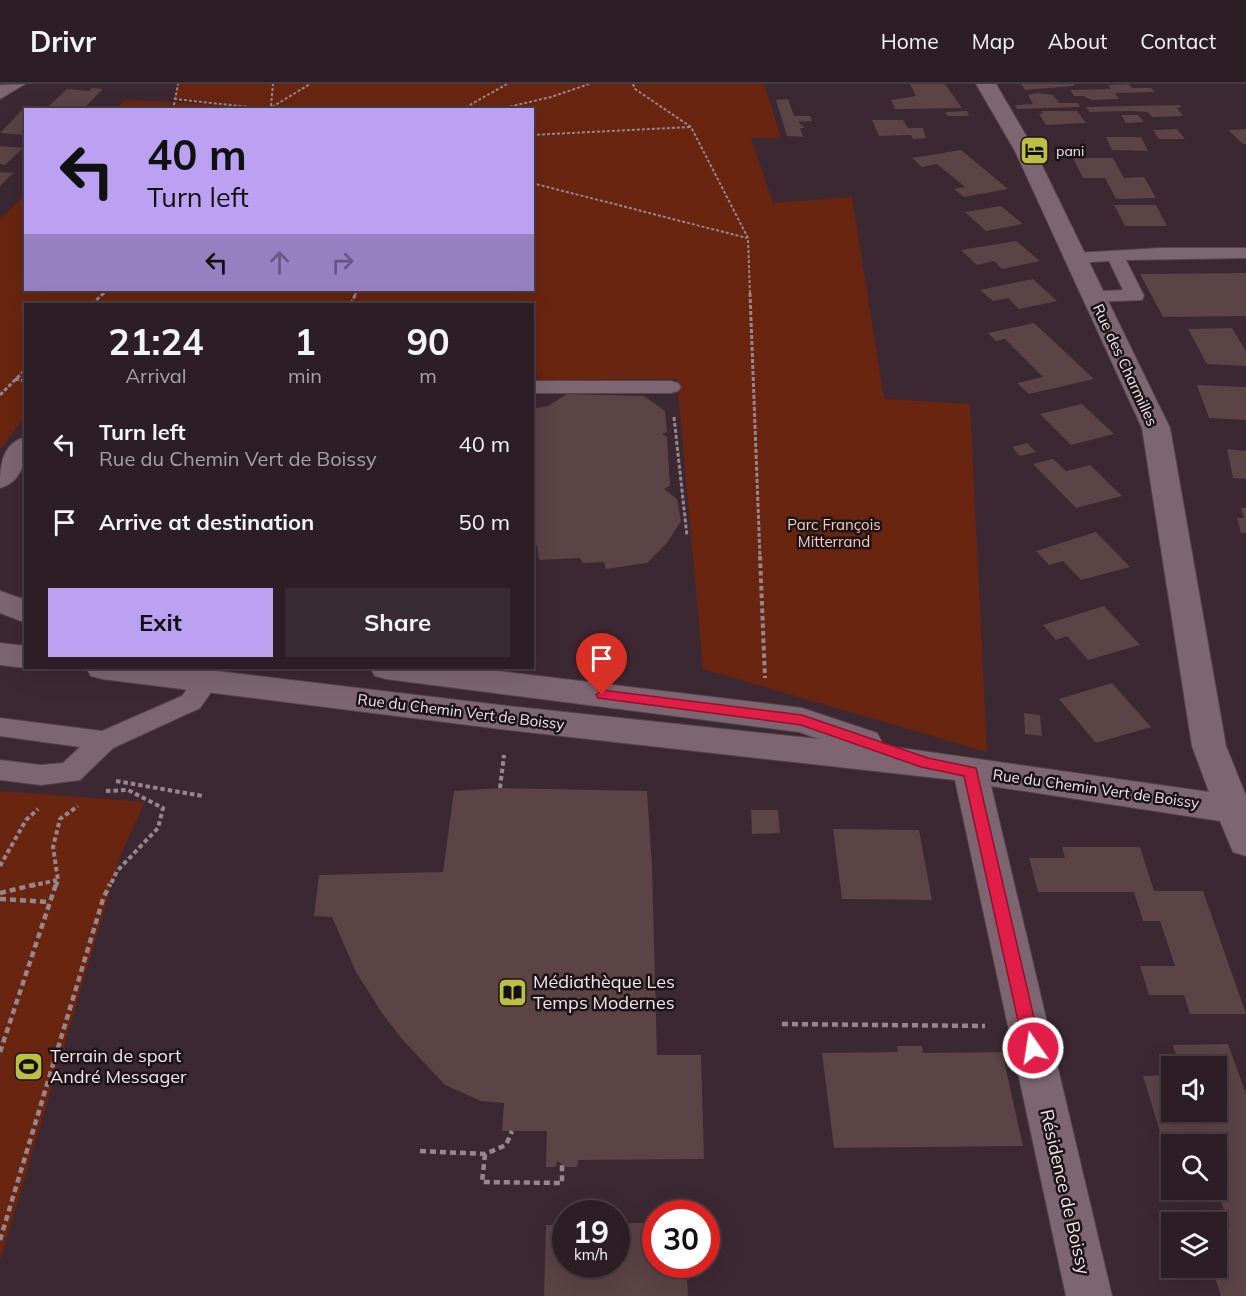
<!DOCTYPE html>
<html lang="en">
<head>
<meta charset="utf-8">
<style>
	body { margin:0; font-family:Mulish,sans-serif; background:#392b32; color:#f1f3f6; height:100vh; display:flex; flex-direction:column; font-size:22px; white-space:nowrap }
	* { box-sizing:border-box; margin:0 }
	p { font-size:20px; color:#a7a2a7 }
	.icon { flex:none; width:33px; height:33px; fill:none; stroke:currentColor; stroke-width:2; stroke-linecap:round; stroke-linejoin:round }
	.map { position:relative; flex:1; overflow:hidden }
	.sheet { position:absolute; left:24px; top:219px; width:510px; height:366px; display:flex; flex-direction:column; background:#2d1e26; border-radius:0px; box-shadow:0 6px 24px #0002,0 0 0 2px #483c43 }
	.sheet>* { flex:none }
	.banner { position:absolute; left:24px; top:24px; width:510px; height:183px; border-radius:0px; box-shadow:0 6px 24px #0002,0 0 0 2px #483c43; background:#bca0f2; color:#111; overflow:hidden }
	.tools { position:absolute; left:1161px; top:972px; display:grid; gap:12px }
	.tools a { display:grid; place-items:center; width:66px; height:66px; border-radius:0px; background:#2d1e26; box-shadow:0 6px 24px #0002,0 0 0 2px #483c43; font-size:30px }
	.speed { position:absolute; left:552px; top:1116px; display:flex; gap:12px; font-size:30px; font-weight:700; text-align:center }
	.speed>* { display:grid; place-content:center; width:78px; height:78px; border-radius:50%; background:#2d1e26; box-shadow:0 6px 24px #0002,0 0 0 2px #483c43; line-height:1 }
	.speed small { font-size:15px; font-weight:400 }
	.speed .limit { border:9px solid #d22; background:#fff; color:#111 }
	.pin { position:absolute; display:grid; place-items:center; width:51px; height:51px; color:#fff; margin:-62px -26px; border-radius:50% 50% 50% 0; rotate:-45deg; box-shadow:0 0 6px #0007 }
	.pin .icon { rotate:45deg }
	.me { position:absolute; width:66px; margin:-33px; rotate:347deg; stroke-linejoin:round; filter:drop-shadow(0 0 4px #0008) }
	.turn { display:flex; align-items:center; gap:21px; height:126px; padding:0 24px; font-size:27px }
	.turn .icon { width:78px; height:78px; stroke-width:2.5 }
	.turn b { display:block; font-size:42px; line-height:51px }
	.lanes { display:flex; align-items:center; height:57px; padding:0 24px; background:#0003; justify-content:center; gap:30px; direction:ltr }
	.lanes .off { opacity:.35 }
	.eta { display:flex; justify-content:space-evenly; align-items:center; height:102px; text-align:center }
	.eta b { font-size:36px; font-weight:700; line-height:42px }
	.action { display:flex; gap:12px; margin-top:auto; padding:12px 24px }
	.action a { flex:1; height:69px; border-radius:0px; background:#bca0f2; color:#111; font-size:24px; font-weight:700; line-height:69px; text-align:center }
	.action a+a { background:#392b32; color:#f1f3f6 }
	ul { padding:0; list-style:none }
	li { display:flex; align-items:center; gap:18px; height:78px; padding:0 24px }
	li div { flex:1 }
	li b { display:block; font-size:22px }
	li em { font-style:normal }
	header { display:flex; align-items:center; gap:36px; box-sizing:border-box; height:84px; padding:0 30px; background:#2d1e26; border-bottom:2px solid #483c43 }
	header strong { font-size:28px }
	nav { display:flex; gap:33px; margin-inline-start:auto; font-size:21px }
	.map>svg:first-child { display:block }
</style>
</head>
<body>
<header>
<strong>Drivr</strong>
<nav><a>Home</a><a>Map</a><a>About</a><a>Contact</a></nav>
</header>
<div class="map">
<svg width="1246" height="1212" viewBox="0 0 1246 1212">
	<rect width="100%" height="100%" fill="#3c2832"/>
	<path fill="#6a2510" d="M 178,0 L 764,0 L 781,54 L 751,54 L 773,119 L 852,113 L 884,315 L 970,320 L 987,668 L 703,585 L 677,295 L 538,296 L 533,273 L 532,220 L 26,220 L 25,333 L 0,366 L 0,135 L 25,111 L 26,206 L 532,206 L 532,26 L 115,25 L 125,16 L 241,21 L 174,15 Z
		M 0,707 L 145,718 L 121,770 L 0,1177 Z"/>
	<path fill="#5b4346" d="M 910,0 L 945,0 L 962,24 L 895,25 L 891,16 L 916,12 Z
		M 1021,0 L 1074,0 L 1074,2 L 1025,6 Z
		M 1129,0 L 1132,4 L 1151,4 L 1155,8 L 1115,9 L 1119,15 L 1092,16 L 1083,12 L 1074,12 L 1070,6 L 1111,5 L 1108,1 Z
		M 92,4 L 103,5 L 82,26 L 52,26 L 56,22 L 49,22 L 67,5 L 89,7 Z
		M 1037,9 L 1053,11 L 1059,19 L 1078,19 L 1080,23 L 1017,25 L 1015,21 L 1033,20 L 1028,11 Z
		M 788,15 L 794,32 L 810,32 L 812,37 L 798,38 L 805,44 L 800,44 L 803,53 L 787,52 L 776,16 Z
		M 1180,21 L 1181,23 L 1177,24 L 1183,32 L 1152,33 L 1148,28 L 1131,27 L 1089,28 L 1086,23 Z
		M 23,25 L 26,25 L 26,51 L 0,49 Z
		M 967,27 L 969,32 L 948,32 L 945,28 Z
		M 1041,27 L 1077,27 L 1086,39 L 1046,41 L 1039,30 L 1043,30 Z
		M 1121,31 L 1138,31 L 1144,38 L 1126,39 Z
		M 872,36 L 903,36 L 908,44 L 923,44 L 926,54 L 913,55 L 911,51 L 879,52 Z
		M 1177,45 L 1185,55 L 1159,55 L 1153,46 Z
		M 1246,45 L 1246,60 L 1243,60 L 1228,46 Z
		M 1106,53 L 1141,53 L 1148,67 L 1112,66 Z
		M 0,62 L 23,64 L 5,81 L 0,80 Z
		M 961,66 L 984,85 L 1008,105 L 964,113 L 954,105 L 965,103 L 937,80 L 922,83 L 912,74 Z
		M 1073,74 L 1113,74 L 1124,94 L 1144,93 L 1156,114 L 1116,115 L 1105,94 L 1083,94 Z
		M 0,88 L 13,89 L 0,102 Z
		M 1114,121 L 1156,121 L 1167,142 L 1125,142 Z
		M 1001,122 L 1023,140 L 986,147 L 965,128 Z
		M 1016,157 L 1040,177 L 1002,185 L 994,177 L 977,181 L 961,166 Z
		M 1246,189 L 1246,232 L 1163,233 L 1140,190 Z
		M 1033,195 L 1057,217 L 1019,225 L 1008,214 L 993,217 L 980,206 Z
		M 1034,239 L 1063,266 L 1094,295 L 1029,310 L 1017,299 L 1043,293 L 1005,255 L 996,257 L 988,249 Z
		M 1232,244 L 1246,267 L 1246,282 L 1207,280 L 1188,245 Z
		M 1197,301 L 1246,303 L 1246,336 L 1209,334 Z
		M 567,310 L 644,312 L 665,327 L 667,348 L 662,350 L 667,353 L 670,402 L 664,405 L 677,415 L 681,437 L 667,459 L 647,479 L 606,485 L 604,478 L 583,479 L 580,474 L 539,476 L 537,461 L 532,461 L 532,325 L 548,322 Z
		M 1082,320 L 1114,350 L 1071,361 L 1040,330 Z
		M 1027,359 L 1036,368 L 1020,372 L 1012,363 Z
		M 1227,365 L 1246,367 L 1246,395 L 1233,394 Z
		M 1053,375 L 1066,387 L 1090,381 L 1122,412 L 1076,424 L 1033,380 Z
		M 1241,424 L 1246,424 L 1246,449 L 1241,449 L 1237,434 L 1244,434 Z
		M 1096,448 L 1130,483 L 1081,496 L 1063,477 L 1049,481 L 1036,467 Z
		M 1104,522 L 1140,561 L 1088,576 L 1067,552 L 1056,556 L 1043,541 Z
		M 1112,599 L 1151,643 L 1096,659 L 1059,615 Z
		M 1024,629 L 1040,631 L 1042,652 L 1025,650 Z
		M 500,704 L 647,707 L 652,782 L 657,971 L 701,971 L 704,1075 L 578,1076 L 577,1083 L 566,1083 L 557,1077 L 556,1083 L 546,1083 L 547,1047 L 502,1047 L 504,1019 L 481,1017 L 445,1001 L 401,954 L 382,929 L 356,888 L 332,833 L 314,832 L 319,791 L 443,788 L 454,707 Z
		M 751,726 L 778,726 L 780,749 L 752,750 Z
		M 833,745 L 919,746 L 932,816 L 842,815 Z
		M 1062,763 L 1140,763 L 1154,807 L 1203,807 L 1246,930 L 1190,930 L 1184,911 L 1149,911 L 1140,882 L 1175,882 L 1160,837 L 1143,837 L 1134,808 L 1038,808 L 1029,774 L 1065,774 Z
		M 1228,960 L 1246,1010 L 1246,1212 L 1221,1212 L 1212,1184 L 1216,1184 L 1216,1141 L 1230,1141 L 1216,1105 L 1216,1060 L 1184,1060 L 1180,1048 L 1160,1048 L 1143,992 L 1172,991 L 1172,1028 L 1216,1028 L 1216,982 L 1179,982 L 1173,961 Z
		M 897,962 L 922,962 L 923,969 L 1002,968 L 1023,1062 L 834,1064 L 822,969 L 898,968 Z
		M 616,1139 L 656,1139 L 656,1180 L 692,1180 L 692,1192 L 687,1193 L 688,1212 L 544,1212 L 546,1141 L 566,1141 L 566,1180 L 616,1180 Z"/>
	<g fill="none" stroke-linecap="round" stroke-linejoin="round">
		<defs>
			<path id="service" d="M 1161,164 L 1246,164 L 1246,174 L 1126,176 L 1144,212 L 1142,216 L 1093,218 L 1086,216 L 1084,212 L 1086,208 L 1123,206 L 1109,177 L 1076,179 L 1067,174 L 1076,169 Z
				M 532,297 L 671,297 L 678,299 L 681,303 L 678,307 L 671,309 L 532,309 Z
				M 206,588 L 215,591 L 219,597 L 200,624 L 113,664 L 80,696 L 41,701 L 0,696 L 0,676 L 41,681 L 63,679 L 80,663 L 0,652 L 0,634 L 102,647 L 182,612 L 197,591 Z"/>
			<path id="minor" d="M 25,0 L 0,15 L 0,1 Z
				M 976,0 L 996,0 L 1035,67 L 1170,344 L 1226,662 L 1246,712 L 1246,772 L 1233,768 L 1220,737 L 991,702 L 1112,1212 L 1066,1212 L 955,696 L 508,646 L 102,595 L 91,592 L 86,584 L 191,584 L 508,622 L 819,655 L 799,648 L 386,595 L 375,592 L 370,584 L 474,584 L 802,624 L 877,649 L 882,658 L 880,661 L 1209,708 L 1192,662 L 1142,344 L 1015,67 Z
				M 26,353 C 26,374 24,397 0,404 C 0,383 1,359 26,353 Z
				M 0,507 L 26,516 L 26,539 L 0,529 Z
				M 0,559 L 26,562 L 26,584 L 28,584 L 26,584 L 0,581 Z"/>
		</defs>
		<use href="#service" stroke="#54444c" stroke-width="2"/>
		<use href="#minor" stroke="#54444c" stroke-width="2"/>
		<path stroke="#97868e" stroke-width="2" stroke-dasharray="3 2" stroke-linecap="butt" d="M 633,0 L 635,5 L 691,43 L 748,154 L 750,211
			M 174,15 L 278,26
			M 271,22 L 273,0
			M 272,23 L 310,0
			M 173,26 L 178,0
			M 461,26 L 507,0
			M 495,26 L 551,13 L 589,0
			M 532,51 L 691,43
			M 532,99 L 747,154
			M 102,211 L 108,206
			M 355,211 L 357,206"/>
		<path stroke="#97868e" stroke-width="3" stroke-dasharray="4 2" stroke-linecap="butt" d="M 750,209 L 760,474
			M 92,220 L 104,209
			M 351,220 L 356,209
			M 15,295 L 26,297
			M 0,311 L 26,285
			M 674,333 L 687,452"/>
		<path stroke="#97868e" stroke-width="4" stroke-dasharray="4.5 3" stroke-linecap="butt" d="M 760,472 L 765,594
			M 116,697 L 203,712
			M 500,704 L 504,671
			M 106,707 L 128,706 L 163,724 L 158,744 L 117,787 L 110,802
			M 0,782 L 26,736 L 38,725
			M 31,802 L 57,796
			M 56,802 L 58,796 L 53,763 L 60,735 L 78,722"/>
		<path stroke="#97868e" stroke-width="4.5" stroke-dasharray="6 4" stroke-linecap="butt" d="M 0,809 L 37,800
			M 0,815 L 50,818
			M 782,940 L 985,942
			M 0,968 L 56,800
			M 420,1067 L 485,1070 L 506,1061 L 512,1047
			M 485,1070 L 482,1098 L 562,1099 L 562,1078
			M 0,1156 L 103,815 L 110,800"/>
		<use href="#service" fill="#7d6671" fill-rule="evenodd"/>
		<use href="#minor" fill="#7d6671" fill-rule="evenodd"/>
	</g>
	<path fill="#e11d48" stroke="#92132f" stroke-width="1.5" d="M 602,606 L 802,631 L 928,674 L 976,684 L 1041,964 L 1039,970 L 1033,972 L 1027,970 L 1024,964 L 964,692 L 921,683 L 801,641 L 598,614 L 596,611 Z"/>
	<defs>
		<symbol id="hotel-square" viewBox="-11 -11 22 22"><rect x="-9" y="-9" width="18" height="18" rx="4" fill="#bcbf43" stroke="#1d1418"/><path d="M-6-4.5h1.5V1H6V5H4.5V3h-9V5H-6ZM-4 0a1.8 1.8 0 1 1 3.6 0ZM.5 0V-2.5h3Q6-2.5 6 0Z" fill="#111"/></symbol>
		<symbol id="library-square" viewBox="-11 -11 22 22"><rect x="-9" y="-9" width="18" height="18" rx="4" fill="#bcbf43" stroke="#1d1418"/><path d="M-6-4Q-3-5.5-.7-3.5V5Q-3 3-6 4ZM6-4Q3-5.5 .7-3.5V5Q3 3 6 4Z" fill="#111"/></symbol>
		<symbol id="stadium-square" viewBox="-11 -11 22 22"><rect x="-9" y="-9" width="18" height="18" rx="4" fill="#bcbf43" stroke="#1d1418"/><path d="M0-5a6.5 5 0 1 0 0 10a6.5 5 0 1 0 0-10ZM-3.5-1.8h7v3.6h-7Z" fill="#111"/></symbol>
	</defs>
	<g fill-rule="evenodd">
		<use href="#hotel-square" x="1018" y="50" width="33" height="33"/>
		<use href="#library-square" x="496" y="892" width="33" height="33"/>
		<use href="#stadium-square" x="12" y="966" width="33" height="33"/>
	</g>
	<g text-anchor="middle" stroke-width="5" stroke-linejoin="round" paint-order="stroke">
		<g font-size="14" fill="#f2e5eb" stroke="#1d1418" text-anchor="start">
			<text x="1056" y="72">pani</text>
		</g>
		<g font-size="15" fill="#f2e5eb" stroke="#1d1418">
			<text transform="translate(1125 281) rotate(65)" y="5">Rue des Charmilles</text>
			<text transform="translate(461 628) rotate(7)" y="5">Rue du Chemin Vert de Boissy</text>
			<text transform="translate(1096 705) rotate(8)" y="5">Rue du Chemin Vert de Boissy</text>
		</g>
		<g font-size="15" fill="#f8cbbd" stroke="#1d1418">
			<text x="834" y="446">Parc François<tspan x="834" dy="17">Mitterrand</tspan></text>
		</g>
		<g font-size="18" fill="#f2e5eb" stroke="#1d1418" text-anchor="start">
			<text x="533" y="904">Médiathèque Les<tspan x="533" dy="21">Temps Modernes</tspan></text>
			<text x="50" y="978">Terrain de sport<tspan x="50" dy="21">André Messager</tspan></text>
		</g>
		<g font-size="18" fill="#f2e5eb" stroke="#1d1418">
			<text transform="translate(1065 1108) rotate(77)" y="6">Résidence de Boissy</text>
		</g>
	</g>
</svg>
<div class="tools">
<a><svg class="icon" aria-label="sound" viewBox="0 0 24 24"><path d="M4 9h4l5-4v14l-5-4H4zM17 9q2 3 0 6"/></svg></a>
<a><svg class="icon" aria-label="search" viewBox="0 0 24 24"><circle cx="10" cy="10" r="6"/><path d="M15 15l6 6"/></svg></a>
<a><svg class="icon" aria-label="layers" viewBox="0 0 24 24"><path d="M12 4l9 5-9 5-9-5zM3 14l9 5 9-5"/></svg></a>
</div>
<div class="speed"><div>19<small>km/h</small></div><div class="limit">30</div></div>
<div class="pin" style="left:602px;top:611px;background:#d93025"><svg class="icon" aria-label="arrive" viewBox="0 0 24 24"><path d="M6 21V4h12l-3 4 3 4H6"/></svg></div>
<svg class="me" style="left:1033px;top:964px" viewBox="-20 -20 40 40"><circle r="17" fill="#e11d48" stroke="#fff" stroke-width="3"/><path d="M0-11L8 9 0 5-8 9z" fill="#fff"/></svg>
<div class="banner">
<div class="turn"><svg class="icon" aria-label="left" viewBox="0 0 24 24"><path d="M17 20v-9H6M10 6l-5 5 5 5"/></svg><div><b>40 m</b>Turn left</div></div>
<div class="lanes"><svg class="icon" aria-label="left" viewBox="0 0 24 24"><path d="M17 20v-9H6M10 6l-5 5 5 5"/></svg><svg class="icon off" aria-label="ahead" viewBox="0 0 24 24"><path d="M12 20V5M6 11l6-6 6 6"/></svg><svg class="icon off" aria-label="right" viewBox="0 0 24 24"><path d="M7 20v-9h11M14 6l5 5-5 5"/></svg></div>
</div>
<section class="sheet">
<div class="eta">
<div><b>21:24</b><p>Arrival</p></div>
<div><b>1</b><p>min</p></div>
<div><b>90</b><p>m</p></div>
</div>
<ul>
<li><svg class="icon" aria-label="left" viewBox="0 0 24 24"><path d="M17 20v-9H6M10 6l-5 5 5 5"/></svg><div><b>Turn left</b><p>Rue du Chemin Vert de Boissy</p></div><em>40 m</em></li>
<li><svg class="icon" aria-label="arrive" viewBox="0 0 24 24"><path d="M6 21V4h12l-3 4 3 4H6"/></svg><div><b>Arrive at destination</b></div><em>50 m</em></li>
</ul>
<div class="action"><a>Exit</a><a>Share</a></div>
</section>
</div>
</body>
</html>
